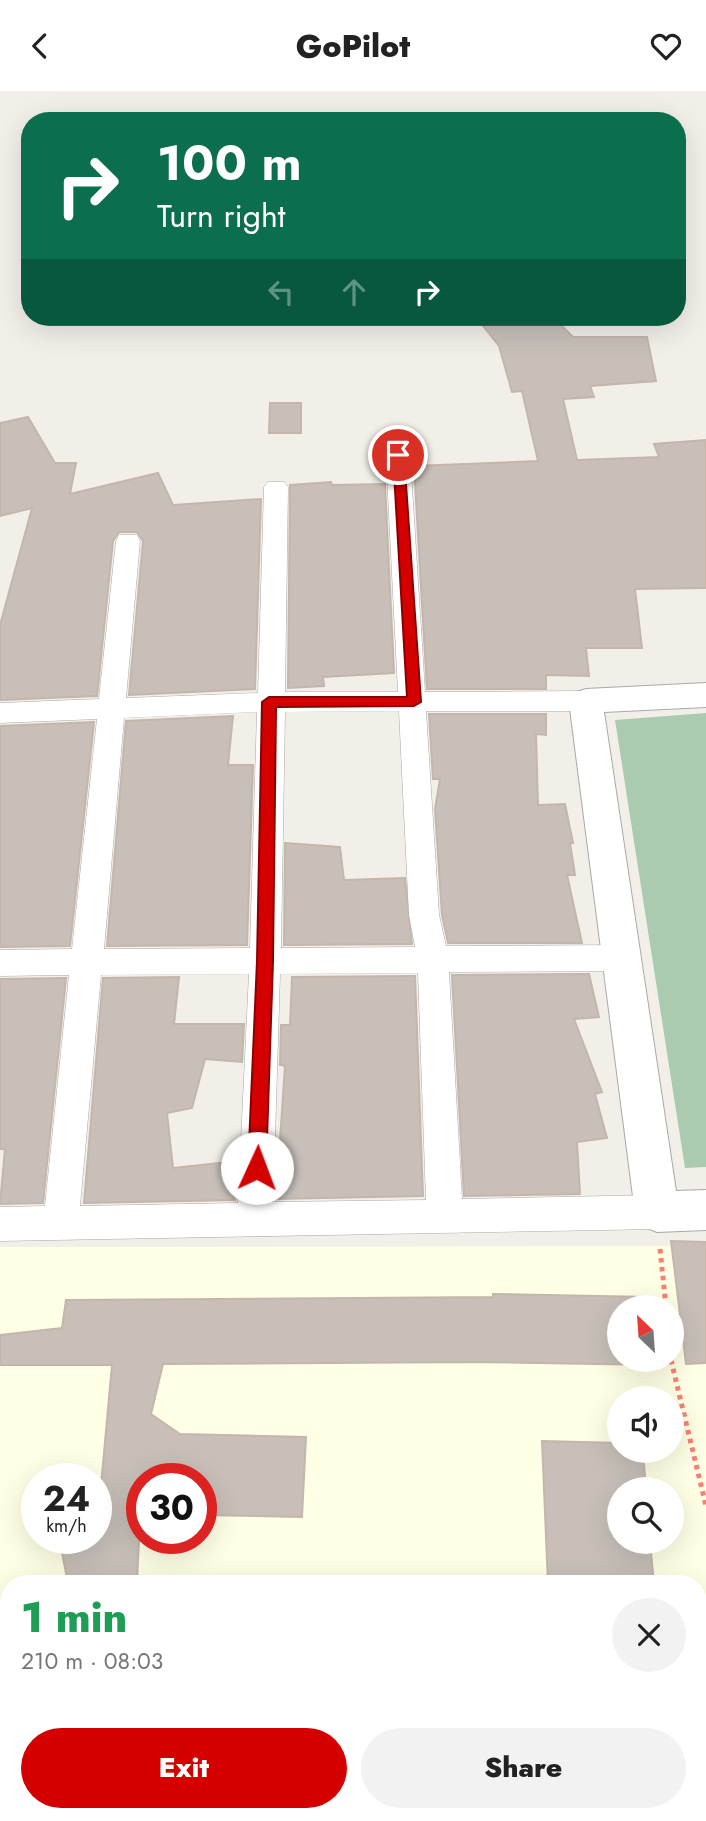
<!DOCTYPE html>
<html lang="en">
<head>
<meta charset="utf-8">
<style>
	body { margin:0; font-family:Jost,sans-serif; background:#f2f2f2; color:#222; height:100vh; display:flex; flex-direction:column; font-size:26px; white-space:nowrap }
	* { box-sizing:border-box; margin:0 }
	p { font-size:23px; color:#767676 }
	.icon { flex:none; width:38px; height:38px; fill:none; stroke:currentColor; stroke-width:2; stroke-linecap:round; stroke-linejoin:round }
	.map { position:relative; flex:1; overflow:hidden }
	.side { position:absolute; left:0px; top:1484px; width:707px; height:247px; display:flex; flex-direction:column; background:#fff; border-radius:28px 28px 0 0; box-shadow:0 7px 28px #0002 }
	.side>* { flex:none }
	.banner { position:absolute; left:21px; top:21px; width:665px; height:214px; border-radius:28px; box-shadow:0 7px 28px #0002; background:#0b6e4f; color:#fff; overflow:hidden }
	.needle { width:46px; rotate:335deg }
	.controls { position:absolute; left:607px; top:1204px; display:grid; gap:14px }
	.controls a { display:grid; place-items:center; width:77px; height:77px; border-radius:50%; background:#fff; box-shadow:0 7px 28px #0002; font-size:35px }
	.speed { position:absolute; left:21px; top:1372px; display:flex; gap:14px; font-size:35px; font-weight:700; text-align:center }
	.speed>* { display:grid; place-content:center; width:91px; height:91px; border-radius:50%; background:#fff; box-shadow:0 7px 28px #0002; line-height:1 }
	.speed small { font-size:18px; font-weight:400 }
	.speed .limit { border:10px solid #d22; background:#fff; color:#111 }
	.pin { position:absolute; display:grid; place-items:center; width:60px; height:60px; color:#fff; margin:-30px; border:4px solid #fff; border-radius:50%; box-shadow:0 2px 7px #0007 }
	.me { position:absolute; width:77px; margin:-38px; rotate:2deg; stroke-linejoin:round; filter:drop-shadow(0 0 5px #0008) }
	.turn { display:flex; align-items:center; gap:24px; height:147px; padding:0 21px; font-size:32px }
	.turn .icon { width:91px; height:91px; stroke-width:2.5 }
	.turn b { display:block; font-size:49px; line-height:60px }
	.lanes { display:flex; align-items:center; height:66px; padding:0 21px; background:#0003; justify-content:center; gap:35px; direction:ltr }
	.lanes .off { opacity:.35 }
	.round { display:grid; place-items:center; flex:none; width:74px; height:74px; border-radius:37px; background:#f2f2f2 }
	.headline { display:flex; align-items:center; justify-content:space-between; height:119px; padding:0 21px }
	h1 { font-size:42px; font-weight:800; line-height:52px; color:#1e9e55 }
	.primary-button { display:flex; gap:14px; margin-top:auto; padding:14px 21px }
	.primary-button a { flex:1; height:80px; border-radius:42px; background:#d40000; color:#fff; font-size:28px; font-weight:800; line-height:80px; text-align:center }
	.primary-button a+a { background:#f2f2f2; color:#222 }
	header { display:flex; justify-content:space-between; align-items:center; height:91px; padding:0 21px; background:#fff; font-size:32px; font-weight:800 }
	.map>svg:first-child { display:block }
</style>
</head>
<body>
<header><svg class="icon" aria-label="back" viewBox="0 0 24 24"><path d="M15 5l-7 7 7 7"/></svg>GoPilot<svg class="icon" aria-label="heart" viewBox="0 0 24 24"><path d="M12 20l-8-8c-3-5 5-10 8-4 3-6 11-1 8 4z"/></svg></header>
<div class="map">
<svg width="706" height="1730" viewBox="0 0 706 1730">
	<rect width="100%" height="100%" fill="#f2efe9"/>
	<path fill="#ffffe5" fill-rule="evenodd" d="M 706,1155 L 706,1730 L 0,1730 L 0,1156 ZM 620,1216 L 672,1216 L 672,1269 L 620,1269 ZM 620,1307 L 672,1307 L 672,1360 L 620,1360 ZM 37,1388 L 96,1388 L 96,1447 L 37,1447 ZM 142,1388 L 201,1388 L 201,1447 L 142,1447 ZM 620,1398 L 672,1398 L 672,1451 L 620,1451 ZM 9,1493 L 698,1493 L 698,1722 L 9,1722 Z"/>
	<path fill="#aacbaf" d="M 706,622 L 706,1076 L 685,1077 L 615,629 Z"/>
	<path fill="#c7bfb8" stroke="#c4b6ab" stroke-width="2" d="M 476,226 L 518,226 L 522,231 L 553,226 L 573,246 L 647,246 L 656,290 L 590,295 L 594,306 L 563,308 L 577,369 L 659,366 L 654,353 L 706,349 L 706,497 L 635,498 L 642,557 L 586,557 L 589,585 L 546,584 L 546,598 L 427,598 L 414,375 L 538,370 L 522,300 L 512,301 L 499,255 Z
		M 270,312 L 301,312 L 301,342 L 269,342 Z
		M 28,326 L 55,372 L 76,372 L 70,403 L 158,382 L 173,414 L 261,408 L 255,598 L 129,604 L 143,450 L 137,441 L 119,441 L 113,450 L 97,605 L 0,609 L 0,534 L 32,417 L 0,425 L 0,332 Z
		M 331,391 L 332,394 L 385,393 L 394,582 L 323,586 L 324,595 L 288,597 L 290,394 Z
		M 429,623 L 546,623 L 546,644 L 536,643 L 538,714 L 565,713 L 573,752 L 570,752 L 575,784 L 567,784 L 582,852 L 448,852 L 442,824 L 435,718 L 440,688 L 433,688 Z
		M 233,625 L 228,674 L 253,674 L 247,854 L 107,855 L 126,630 Z
		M 94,631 L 70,855 L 0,856 L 0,635 Z
		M 285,752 L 340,756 L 344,789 L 405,787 L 412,853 L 284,854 Z
		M 589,883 L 599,926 L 574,928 L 602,1001 L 595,1003 L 607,1047 L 577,1051 L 580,1103 L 464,1105 L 452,884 Z
		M 415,885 L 423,1105 L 276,1108 L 285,975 L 280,974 L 281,934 L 290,934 L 292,886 Z
		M 179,886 L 174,933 L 244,933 L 242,971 L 205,968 L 192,1017 L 167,1022 L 173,1077 L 237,1070 L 235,1109 L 84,1112 L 103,887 Z
		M 66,887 L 43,1112 L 0,1113 L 5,1058 L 0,1058 L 0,888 Z
		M 671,1150 L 706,1151 L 706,1272 L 686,1273 Z
		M 493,1203 L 649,1206 L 650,1216 L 620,1216 L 620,1269 L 656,1269 L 656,1274 L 477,1271 L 163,1273 L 151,1323 L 180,1343 L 306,1346 L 302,1426 L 201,1424 L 201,1388 L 142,1388 L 137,1490 L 67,1487 L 59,1447 L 96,1447 L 96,1417 L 99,1416 L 112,1274 L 0,1274 L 0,1244 L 62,1237 L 66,1209 L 493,1206 Z
		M 542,1350 L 620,1352 L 620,1360 L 643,1360 L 646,1398 L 620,1398 L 620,1451 L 650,1451 L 654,1493 L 548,1493 Z"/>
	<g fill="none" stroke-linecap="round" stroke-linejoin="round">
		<defs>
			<path id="minor" d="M 398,357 L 406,359 L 410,364 L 425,601 L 586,600 L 596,603 L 600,610 L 596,617 L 586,620 L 426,620 L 439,824 L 446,855 L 622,854 L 633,858 L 638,867 L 633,876 L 622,880 L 449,881 L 462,1108 L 657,1104 L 670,1109 L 675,1121 L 670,1133 L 657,1138 L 0,1150 L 0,1116 L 45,1115 L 69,884 L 0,885 L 0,859 L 72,858 L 97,628 L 0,632 L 0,612 L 99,608 L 116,450 L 119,444 L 137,444 L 140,450 L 126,607 L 258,602 L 264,396 L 268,391 L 284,391 L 288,396 L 285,601 L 398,601 L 386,364 L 390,359 ZM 399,620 L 409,824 L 415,856 L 281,857 L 285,621 ZM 257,621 L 250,857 L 104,858 L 124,627 ZM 418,882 L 426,1109 L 273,1111 L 280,883 ZM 249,883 L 238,1112 L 80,1115 L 101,884 Z"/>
			<path id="tertiary" d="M 706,592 L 706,616 L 604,621 L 676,1100 L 706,1099 L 706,1139 L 657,1141 L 642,1135 L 635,1121 L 569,610 L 574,602 L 586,598 Z"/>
		</defs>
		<use href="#minor" stroke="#a9a9a9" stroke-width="1"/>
		<use href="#tertiary" stroke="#a9a9a9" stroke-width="2"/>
		<path stroke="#fa8072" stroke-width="5" stroke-dasharray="4.5 4.5" stroke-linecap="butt" d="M 660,1158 L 666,1216
			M 671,1269 L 706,1415"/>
		<use href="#minor" fill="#fff" fill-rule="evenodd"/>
		<use href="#tertiary" fill="#fff" fill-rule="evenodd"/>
	</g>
	<path fill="#d40000" stroke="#8a0000" stroke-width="2" d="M 398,360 L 404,364 L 421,611 L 414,615 L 276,616 L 273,870 L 266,1077 L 263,1082 L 257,1085 L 251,1082 L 248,1077 L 257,870 L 262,611 L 269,606 L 407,606 L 393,364 Z"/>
</svg>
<div class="controls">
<a><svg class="needle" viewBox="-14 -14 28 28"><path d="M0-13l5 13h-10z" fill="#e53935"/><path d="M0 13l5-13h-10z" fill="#767676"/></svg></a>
<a><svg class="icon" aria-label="sound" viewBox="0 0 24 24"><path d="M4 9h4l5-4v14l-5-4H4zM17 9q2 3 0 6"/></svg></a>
<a><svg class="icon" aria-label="search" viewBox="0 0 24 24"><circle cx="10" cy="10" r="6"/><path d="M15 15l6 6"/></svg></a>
</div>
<div class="speed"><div>24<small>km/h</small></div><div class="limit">30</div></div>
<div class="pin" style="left:398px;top:364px;background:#d93025"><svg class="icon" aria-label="arrive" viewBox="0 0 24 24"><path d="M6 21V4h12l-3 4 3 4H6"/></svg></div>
<svg class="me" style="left:257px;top:1077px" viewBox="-20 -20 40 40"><circle r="19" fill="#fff"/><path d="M0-13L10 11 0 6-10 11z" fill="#d40000"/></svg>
<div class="banner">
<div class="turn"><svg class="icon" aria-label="right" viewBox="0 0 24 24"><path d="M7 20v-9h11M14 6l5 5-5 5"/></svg><div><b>100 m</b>Turn right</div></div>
<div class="lanes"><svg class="icon off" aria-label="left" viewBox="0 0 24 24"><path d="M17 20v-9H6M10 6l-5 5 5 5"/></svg><svg class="icon off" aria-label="ahead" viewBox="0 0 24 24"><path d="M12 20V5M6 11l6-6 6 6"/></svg><svg class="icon" aria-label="right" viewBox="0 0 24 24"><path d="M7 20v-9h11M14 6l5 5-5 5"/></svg></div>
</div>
<section class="side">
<div class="headline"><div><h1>1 min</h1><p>210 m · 08:03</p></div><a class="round"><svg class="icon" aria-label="close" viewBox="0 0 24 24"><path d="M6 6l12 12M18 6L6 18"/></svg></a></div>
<div class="primary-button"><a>Exit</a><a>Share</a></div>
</section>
</div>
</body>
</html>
